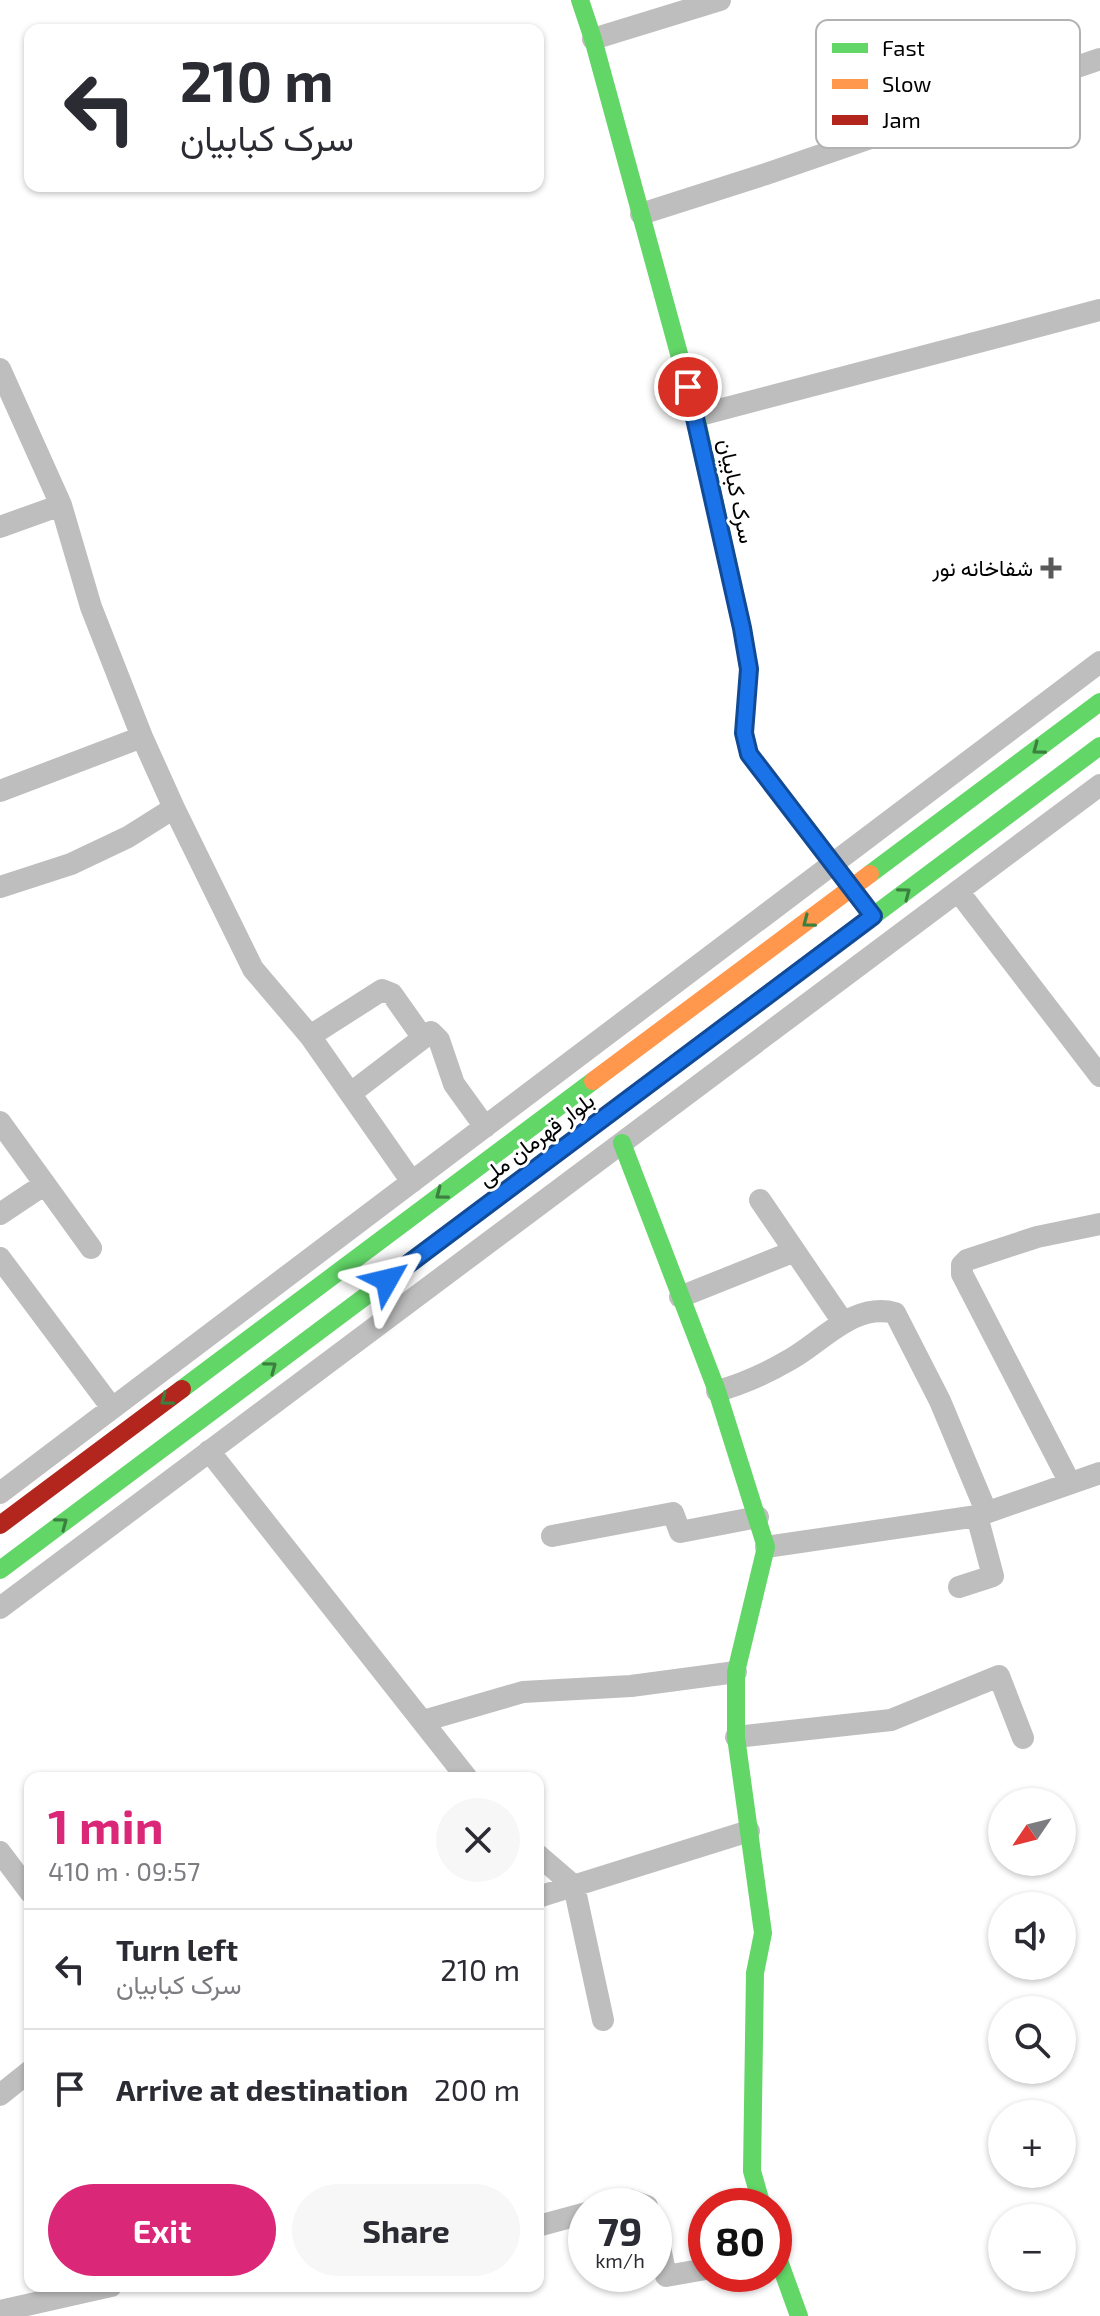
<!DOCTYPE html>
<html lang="en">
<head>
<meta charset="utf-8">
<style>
	body { margin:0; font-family:"Exo 2",Vazirmatn,sans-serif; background:#f7f7f7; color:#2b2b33; height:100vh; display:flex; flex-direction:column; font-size:30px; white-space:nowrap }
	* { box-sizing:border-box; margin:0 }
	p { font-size:26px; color:#7c7c81 }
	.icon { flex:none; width:44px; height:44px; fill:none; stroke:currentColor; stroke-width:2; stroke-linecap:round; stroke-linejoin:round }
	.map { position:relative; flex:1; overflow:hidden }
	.drawer { position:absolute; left:24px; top:1772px; width:520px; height:520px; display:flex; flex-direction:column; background:#fff; border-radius:16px; box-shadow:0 2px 6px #0004 }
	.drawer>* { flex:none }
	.banner { position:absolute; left:24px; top:24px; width:520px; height:168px; border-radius:16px; box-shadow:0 2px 6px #0004; background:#fff; color:#2b2b33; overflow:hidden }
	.needle { width:52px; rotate:235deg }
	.fabs { position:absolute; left:988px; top:1788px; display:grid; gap:16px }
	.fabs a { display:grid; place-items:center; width:88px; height:88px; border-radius:50%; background:#fff; box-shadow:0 2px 6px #0004; font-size:40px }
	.speed { position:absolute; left:568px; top:2188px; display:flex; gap:16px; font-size:40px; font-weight:700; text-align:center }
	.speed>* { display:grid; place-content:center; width:104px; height:104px; border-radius:50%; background:#fff; box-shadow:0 2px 6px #0004; line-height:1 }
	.speed small { font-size:20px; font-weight:400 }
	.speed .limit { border:12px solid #d22; background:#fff; color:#111 }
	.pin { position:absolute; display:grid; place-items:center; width:68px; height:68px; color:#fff; margin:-34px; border:4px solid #fff; border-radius:50%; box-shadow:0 2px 8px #0007 }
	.me { position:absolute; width:88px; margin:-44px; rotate:53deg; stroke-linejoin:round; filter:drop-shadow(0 0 6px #0008) }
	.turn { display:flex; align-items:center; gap:28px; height:168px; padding:0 24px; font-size:36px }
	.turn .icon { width:104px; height:104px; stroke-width:2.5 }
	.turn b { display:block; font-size:56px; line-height:68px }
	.round { display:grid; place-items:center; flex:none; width:84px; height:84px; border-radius:42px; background:#f7f7f7 }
	.head { display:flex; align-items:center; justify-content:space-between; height:136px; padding:0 24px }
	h1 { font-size:48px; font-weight:700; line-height:60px; color:#db2777 }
	.primary-button { display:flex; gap:16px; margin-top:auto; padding:16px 24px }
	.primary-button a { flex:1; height:92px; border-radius:48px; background:#db2777; color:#fff; font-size:32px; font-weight:700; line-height:92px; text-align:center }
	.primary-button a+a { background:#f7f7f7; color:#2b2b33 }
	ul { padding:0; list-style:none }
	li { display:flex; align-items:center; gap:24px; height:120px; padding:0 24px; border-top:2px solid #e1e1e2 }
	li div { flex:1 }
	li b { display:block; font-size:30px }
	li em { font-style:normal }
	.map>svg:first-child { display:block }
</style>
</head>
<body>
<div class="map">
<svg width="1100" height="2316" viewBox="0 0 1100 2316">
	<rect width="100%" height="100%" fill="#fff"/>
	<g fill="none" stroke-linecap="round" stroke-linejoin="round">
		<path stroke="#bebebe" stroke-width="22" d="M 593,39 L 720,0
			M 641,214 L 766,174 L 1100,59
			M 0,369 L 61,505 L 91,607 L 142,737 L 174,808 L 253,969 L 310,1036 L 412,1182
			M 696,416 L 1100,310
			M 0,527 L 61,505
			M 0,791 L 142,737
			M 0,887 L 71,864 L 128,837 L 174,808
			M 958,891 L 1100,1076
			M 310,1036 L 382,990 L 392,994 L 423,1038
			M 351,1093 L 431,1032 L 439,1040 L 454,1084 L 485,1127
			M 0,1122 L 91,1248
			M 760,1200 L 843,1322
			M 0,1214 L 45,1184
			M 0,1258 L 112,1408
			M 680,1297 L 795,1251
			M 717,1391 C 744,1384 767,1373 791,1359 C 823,1341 854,1302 895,1313 L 940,1401 L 986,1511
			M 209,1451 L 467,1778
			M 1070,1483 L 962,1274 L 962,1265 L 967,1260 L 1037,1237 L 1100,1224
			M 0,1493 L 1100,662
			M 552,1536 L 673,1513 L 680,1532 L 758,1517
			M 766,1547 L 977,1516 L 1100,1473
			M 959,1587 L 993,1576 L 977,1516
			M 0,1608 L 1100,785
			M 423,1721 L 523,1692 L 631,1686 L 736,1672
			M 736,1737 L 891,1720 L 999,1676 L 1023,1738
			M 0,1852 L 30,1892
			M 538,1855 L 574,1886 L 603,2020
			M 538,1897 L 749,1831
			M 0,2095 L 30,2071
			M 609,2206 L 630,2200 L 647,2206
			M 654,2219 L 666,2276 L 706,2269
			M 538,2226 L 586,2213
			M 0,2311 L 111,2286"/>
		<path stroke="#63d668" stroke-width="18" d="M 580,0 L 593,39 L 696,416 L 743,633
			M 870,874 L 1100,702
			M 705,1042 L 1100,746
			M 622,1143 L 717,1391 L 766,1547 L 736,1672 L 736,1737 L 763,1933 L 755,1973 L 752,2171 L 762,2206
			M 182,1389 L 593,1081
			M 0,1570 L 494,1200
			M 774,2247 L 799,2316"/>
		<path stroke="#ff974d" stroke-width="18" d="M 743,633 L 749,669 L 744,733 L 749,754 L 865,904
			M 593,1081 L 870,874"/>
		<path stroke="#b3261e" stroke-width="18" d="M 494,1200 L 705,1042
			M 0,1525 L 182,1389"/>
	</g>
	<defs><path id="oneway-chevron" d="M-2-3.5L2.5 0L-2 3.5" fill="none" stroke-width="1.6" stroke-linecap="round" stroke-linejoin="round" transform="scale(2)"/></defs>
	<g stroke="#3b803e">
		<use href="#oneway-chevron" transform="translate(1038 749) rotate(143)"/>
		<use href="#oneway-chevron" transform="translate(905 893) rotate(-37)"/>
		<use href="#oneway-chevron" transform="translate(808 922) rotate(143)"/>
		<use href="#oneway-chevron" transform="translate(441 1194) rotate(143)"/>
		<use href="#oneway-chevron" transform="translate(271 1367) rotate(-37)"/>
		<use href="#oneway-chevron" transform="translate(166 1400) rotate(143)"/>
		<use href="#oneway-chevron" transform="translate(62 1523) rotate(-37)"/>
	</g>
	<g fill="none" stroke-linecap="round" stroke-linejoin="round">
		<defs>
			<path id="route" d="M 387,1280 L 873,916 L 749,754 L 744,733 L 749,669 L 742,628 L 688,387"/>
		</defs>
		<use href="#route" stroke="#114b97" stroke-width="20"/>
		<use href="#route" stroke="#1a73e8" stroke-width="14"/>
	</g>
	<path fill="#595959" stroke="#fff" stroke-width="3" d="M1047 556h8v8h8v8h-8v8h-8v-8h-8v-8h8z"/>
	<g text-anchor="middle" stroke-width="6" stroke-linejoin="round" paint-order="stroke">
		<g font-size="22" fill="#000" stroke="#fff">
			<text transform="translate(737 491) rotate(78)" y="8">سرک کبابیان</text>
			<text transform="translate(536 1139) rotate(-37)" y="8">بلوار قهرمان ملی</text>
		</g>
		<g font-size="22" fill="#000" stroke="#fff" text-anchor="end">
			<text x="1033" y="576">شفاخانه نور</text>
		</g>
	</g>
	<rect x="816" y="20" width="264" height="128" rx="12" fill="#fff" stroke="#b2b2b2" stroke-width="2"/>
	<rect x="832" y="43" width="36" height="10" fill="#63d668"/>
	<rect x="832" y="79" width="36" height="10" fill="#ff974d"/>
	<rect x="832" y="115" width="36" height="10" fill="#b3261e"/>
	<g font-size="22" fill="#000">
		<text x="882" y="56">Fast</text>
		<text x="882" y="92">Slow</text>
		<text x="882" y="128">Jam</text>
	</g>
</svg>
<div class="fabs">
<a><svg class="needle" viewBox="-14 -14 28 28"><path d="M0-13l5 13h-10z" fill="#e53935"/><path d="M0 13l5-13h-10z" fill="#7c7c81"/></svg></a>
<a><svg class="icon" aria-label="sound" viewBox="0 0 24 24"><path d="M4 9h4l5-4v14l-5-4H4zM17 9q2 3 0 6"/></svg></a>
<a><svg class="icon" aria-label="search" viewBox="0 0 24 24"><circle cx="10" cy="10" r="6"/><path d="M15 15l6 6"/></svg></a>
<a>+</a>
<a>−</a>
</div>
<div class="speed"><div>79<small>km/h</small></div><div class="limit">80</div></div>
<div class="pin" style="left:688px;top:387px;background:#d93025"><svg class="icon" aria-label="arrive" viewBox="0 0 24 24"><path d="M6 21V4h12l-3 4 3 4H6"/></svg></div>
<svg class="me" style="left:387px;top:1280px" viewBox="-20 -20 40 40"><path d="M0-17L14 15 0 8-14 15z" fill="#1a73e8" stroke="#fff" stroke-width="4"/></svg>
<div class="banner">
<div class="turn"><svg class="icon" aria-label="left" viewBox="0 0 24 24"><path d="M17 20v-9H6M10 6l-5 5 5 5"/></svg><div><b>210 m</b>سرک کبابیان</div></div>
</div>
<section class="drawer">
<div class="head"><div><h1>1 min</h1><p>410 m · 09:57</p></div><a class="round"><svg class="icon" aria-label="close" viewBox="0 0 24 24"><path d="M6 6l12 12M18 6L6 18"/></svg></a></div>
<ul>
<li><svg class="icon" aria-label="left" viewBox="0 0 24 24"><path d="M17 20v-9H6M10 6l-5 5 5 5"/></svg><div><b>Turn left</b><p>سرک کبابیان</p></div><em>210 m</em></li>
<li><svg class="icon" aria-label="arrive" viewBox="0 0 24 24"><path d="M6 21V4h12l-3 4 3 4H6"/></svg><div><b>Arrive at destination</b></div><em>200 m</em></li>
</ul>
<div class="primary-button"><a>Exit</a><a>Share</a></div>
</section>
</div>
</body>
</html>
